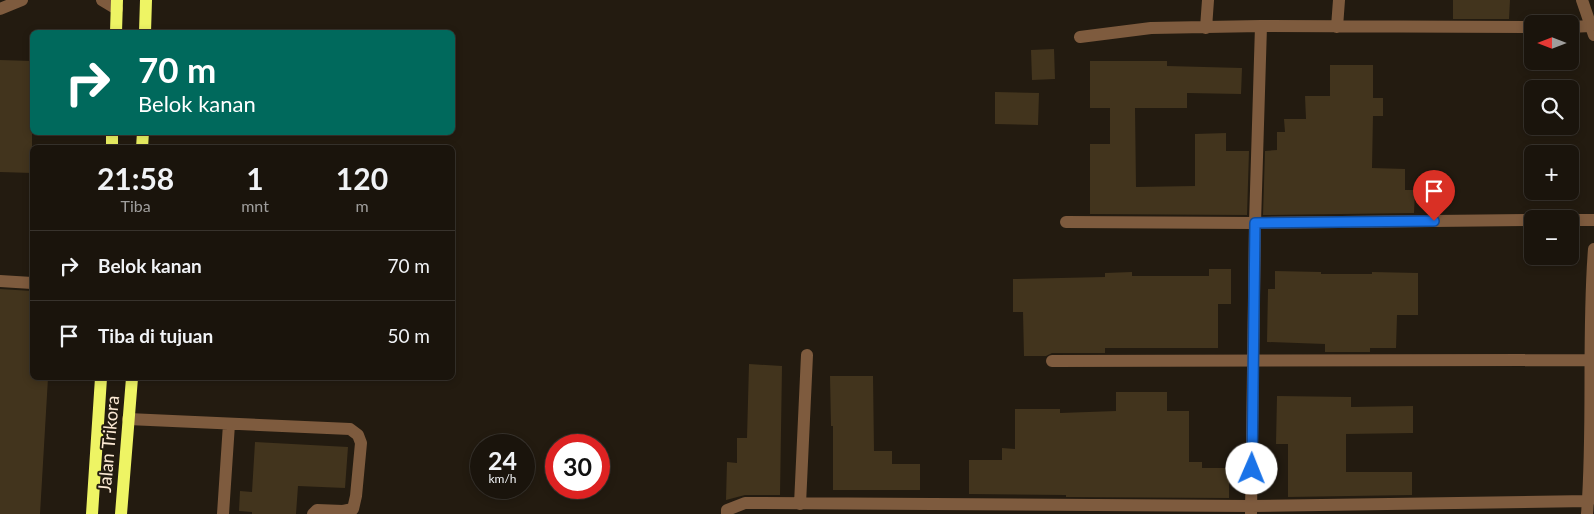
<!DOCTYPE html>
<html lang="id">
<head>
<meta charset="utf-8">
<style>
	body { margin:0; font-family:Lato,sans-serif; background:#27211a; color:#f1f3f6; height:100vh; display:flex; flex-direction:column; font-size:19px; white-space:nowrap }
	* { box-sizing:border-box; margin:0 }
	p { font-size:16px; color:#9f9e9d }
	.icon { flex:none; width:28px; height:28px; fill:none; stroke:currentColor; stroke-width:2; stroke-linecap:round; stroke-linejoin:round }
	.map { position:relative; flex:1; overflow:hidden }
	.panel { position:absolute; left:30px; top:145px; width:425px; height:235px; display:flex; flex-direction:column; background:#1a140c; border-radius:8px; box-shadow:0 2px 8px #0003,0 0 0 1px #38332d }
	.panel>* { flex:none }
	.banner { position:absolute; left:30px; top:30px; width:425px; height:105px; border-radius:8px; box-shadow:0 2px 8px #0003,0 0 0 1px #38332d; background:#00695c; color:#fff; overflow:hidden }
	.needle { width:32px; rotate:270deg }
	.controls { position:absolute; left:1524px; top:15px; display:grid; gap:10px }
	.controls a { display:grid; place-items:center; width:55px; height:55px; border-radius:8px; background:#1a140c; box-shadow:0 2px 8px #0003,0 0 0 1px #38332d; font-size:25px }
	.speed { position:absolute; left:470px; top:434px; display:flex; gap:10px; font-size:25px; font-weight:700; text-align:center }
	.speed>* { display:grid; place-content:center; width:65px; height:65px; border-radius:50%; background:#1a140c; box-shadow:0 2px 8px #0003,0 0 0 1px #38332d; line-height:1 }
	.speed small { font-size:12px; font-weight:400 }
	.speed .limit { border:8px solid #d22; background:#fff; color:#111 }
	.pin { position:absolute; display:grid; place-items:center; width:42px; height:42px; color:#fff; margin:-51px -21px; border-radius:50% 50% 50% 0; rotate:-45deg; box-shadow:0 0 5px #0007 }
	.pin .icon { rotate:45deg }
	.me { position:absolute; width:55px; margin:-28px; rotate:1deg; stroke-linejoin:round; filter:drop-shadow(0 0 4px #0008) }
	.turn { display:flex; align-items:center; gap:18px; height:105px; padding:0 25px; font-size:22px }
	.turn .icon { width:65px; height:65px; stroke-width:2.5 }
	.turn b { display:block; font-size:35px; line-height:42px }
	.eta { display:flex; justify-content:space-evenly; align-items:center; height:85px; text-align:center }
	.eta b { font-size:30px; font-weight:700; line-height:35px }
	ul { padding:0; list-style:none }
	li { display:flex; align-items:center; gap:15px; height:70px; padding:0 25px; border-top:1px solid #38332d }
	li div { flex:1 }
	li b { display:block; font-size:19px }
	li em { font-style:normal }
	.map>svg:first-child { display:block }
</style>
</head>
<body>
<div class="map">
<svg width="1594" height="514" viewBox="0 0 1594 514">
	<rect width="100%" height="100%" fill="#231b10"/>
	<path fill="#42341d" d="M 1453,0 L 1510,0 L 1509,19 L 1453,19 Z
		M 1054,49 L 1055,79 L 1032,80 L 1031,50 Z
		M 0,60 L 32,61 L 32,173 L 0,172 Z
		M 1090,61 L 1167,61 L 1167,66 L 1242,68 L 1241,94 L 1187,93 L 1187,108 L 1135,108 L 1136,187 L 1195,186 L 1195,134 L 1226,133 L 1226,151 L 1249,151 L 1247,215 L 1090,214 L 1090,144 L 1110,144 L 1110,108 L 1090,108 Z
		M 1330,65 L 1373,65 L 1373,98 L 1383,98 L 1383,116 L 1373,116 L 1372,168 L 1405,169 L 1405,190 L 1415,190 L 1414,213 L 1263,215 L 1265,151 L 1277,150 L 1277,132 L 1285,132 L 1284,119 L 1306,119 L 1305,96 L 1330,96 Z
		M 995,92 L 1039,93 L 1038,125 L 995,124 Z
		M 1209,269 L 1231,269 L 1231,304 L 1218,304 L 1218,348 L 1105,348 L 1105,353 L 1052,353 L 1046,356 L 1024,356 L 1023,312 L 1013,312 L 1013,279 L 1105,277 L 1105,273 L 1132,272 L 1132,276 L 1209,276 Z
		M 1275,271 L 1321,272 L 1321,274 L 1372,274 L 1372,272 L 1418,273 L 1418,315 L 1397,315 L 1396,348 L 1370,348 L 1370,352 L 1325,352 L 1325,344 L 1267,342 L 1268,289 L 1275,289 Z
		M 0,289 L 32,291 L 32,378 L 48,378 L 40,514 L 0,514 Z
		M 749,364 L 782,366 L 780,495 L 745,495 L 726,500 L 727,462 L 737,463 L 737,438 L 747,438 Z
		M 830,376 L 873,376 L 874,451 L 892,451 L 892,464 L 920,464 L 920,490 L 833,490 L 833,426 L 831,426 Z
		M 1116,392 L 1167,392 L 1167,411 L 1189,411 L 1189,462 L 1202,462 L 1202,468 L 1229,468 L 1229,498 L 1066,497 L 1066,495 L 969,494 L 969,460 L 1002,460 L 1002,448 L 1015,449 L 1015,409 L 1060,409 L 1060,413 L 1116,411 Z
		M 1277,396 L 1351,397 L 1351,407 L 1413,406 L 1413,433 L 1346,434 L 1346,472 L 1412,472 L 1412,495 L 1288,497 L 1288,444 L 1276,444 Z
		M 255,442 L 348,447 L 345,488 L 298,486 L 296,514 L 252,514 L 252,512 L 239,511 L 240,491 L 252,492 Z"/>
	<g fill="none" stroke-linecap="round" stroke-linejoin="round">
		<path stroke="#7e5b3e" stroke-width="12" d="M 102,0 L 117,9
			M 1582,0 L 1594,35
			M 0,9 L 22,0
			M 1337,27 L 1339,0
			M 1570,27 L 1590,26
			M 1206,28 L 1208,0
			M 1080,37 L 1151,28 L 1261,26 L 1532,27
			M 1570,220 L 1594,220
			M 1066,222 L 1255,223 L 1532,220
			M 0,281 L 32,283
			M 1052,361 L 1592,360
			M 128,419 L 350,429 L 358,435 L 361,443 L 356,496 L 353,509 L 343,511 L 317,510 L 313,514
			M 800,504 L 807,355
			M 1251,513 L 1255,223 L 1261,26
			M 223,514 L 229,424
			M 727,514 L 727,510 L 745,503 L 1251,506 L 1589,501
			M 1587,514 C 1594,426 1587,337 1594,249"/>
		<path stroke="#eef464" stroke-width="12" d="M 116,32 L 117,0
			M 145,32 L 146,0
			M 112,148 L 112,132
			M 142,148 L 143,132
			M 92,514 L 101,378
			M 121,514 L 132,378"/>
	</g>
	<g fill="none" stroke-linecap="round" stroke-linejoin="round">
		<defs>
			<path id="route" d="M 1252,469 L 1255,223 L 1434,221"/>
		</defs>
		<use href="#route" stroke="#114b97" stroke-width="12"/>
		<use href="#route" stroke="#1a73e8" stroke-width="9"/>
	</g>
	<g text-anchor="middle" stroke-width="4" stroke-linejoin="round" paint-order="stroke">
		<g font-size="18" fill="#fce9d4" stroke="#231b10">
			<text transform="translate(109 444) rotate(-85)" y="6">Jalan Trikora</text>
		</g>
	</g>
</svg>
<div class="controls">
<a><svg class="needle" viewBox="-14 -14 28 28"><path d="M0-13l5 13h-10z" fill="#e53935"/><path d="M0 13l5-13h-10z" fill="#9f9e9d"/></svg></a>
<a><svg class="icon" aria-label="search" viewBox="0 0 24 24"><circle cx="10" cy="10" r="6"/><path d="M15 15l6 6"/></svg></a>
<a>+</a>
<a>−</a>
</div>
<div class="speed"><div>24<small>km/h</small></div><div class="limit">30</div></div>
<div class="pin" style="left:1434px;top:221px;background:#d93025"><svg class="icon" aria-label="arrive" viewBox="0 0 24 24"><path d="M6 21V4h12l-3 4 3 4H6"/></svg></div>
<svg class="me" style="left:1252px;top:469px" viewBox="-20 -20 40 40"><circle r="19" fill="#fff"/><path d="M0-13L10 11 0 6-10 11z" fill="#1a73e8"/></svg>
<div class="banner">
<div class="turn"><svg class="icon" aria-label="right" viewBox="0 0 24 24"><path d="M7 20v-9h11M14 6l5 5-5 5"/></svg><div><b>70 m</b>Belok kanan</div></div>
</div>
<section class="panel">
<div class="eta">
<div><b>21:58</b><p>Tiba</p></div>
<div><b>1</b><p>mnt</p></div>
<div><b>120</b><p>m</p></div>
</div>
<ul>
<li><svg class="icon" aria-label="right" viewBox="0 0 24 24"><path d="M7 20v-9h11M14 6l5 5-5 5"/></svg><div><b>Belok kanan</b></div><em>70 m</em></li>
<li><svg class="icon" aria-label="arrive" viewBox="0 0 24 24"><path d="M6 21V4h12l-3 4 3 4H6"/></svg><div><b>Tiba di tujuan</b></div><em>50 m</em></li>
</ul>
</section>
</div>
</body>
</html>
